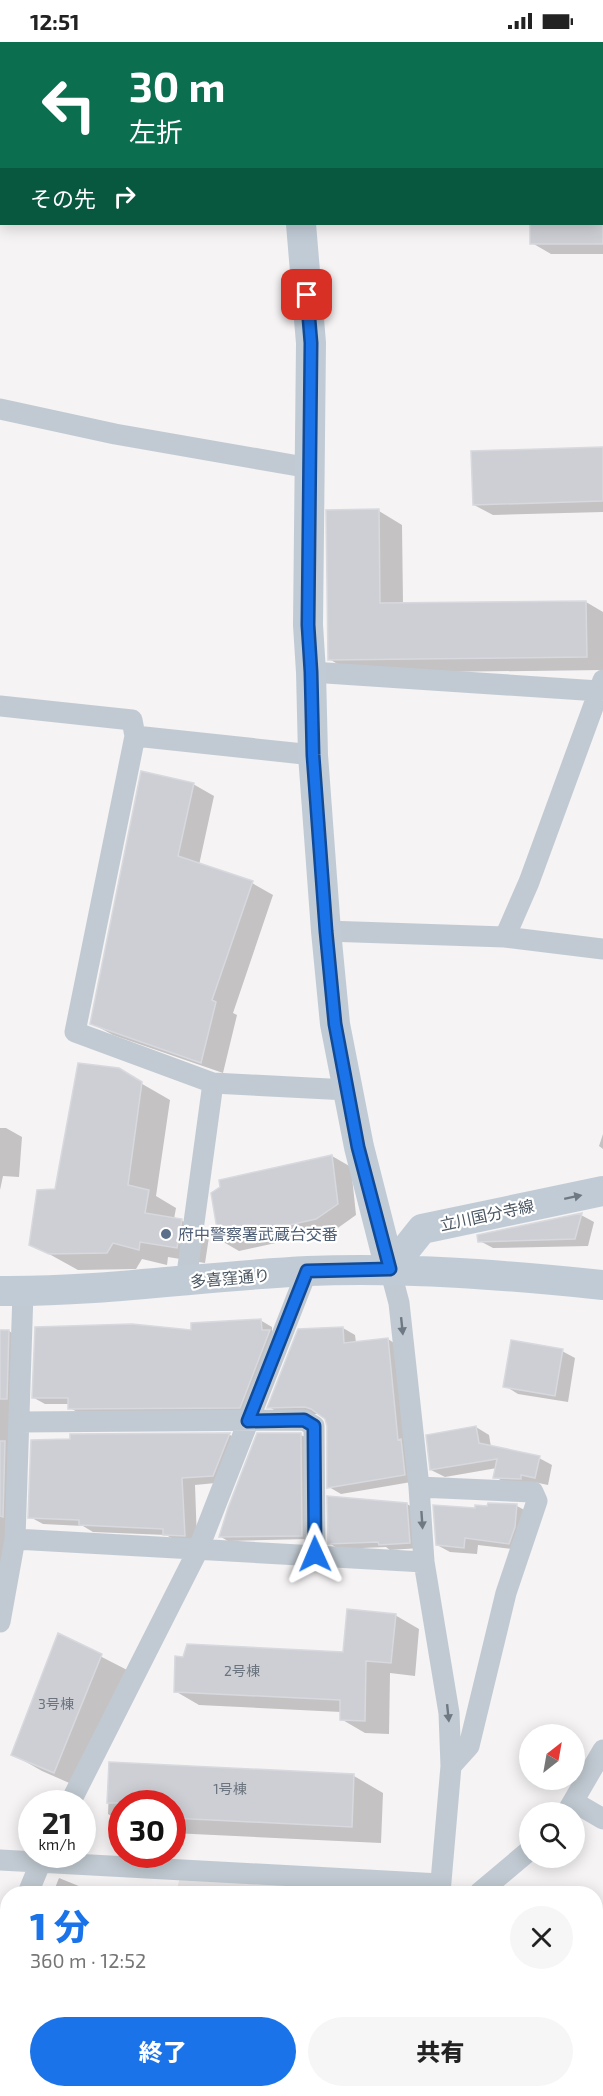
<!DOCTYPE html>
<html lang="ja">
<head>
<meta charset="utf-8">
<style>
	body { margin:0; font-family:"Exo 2","Noto Sans JP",sans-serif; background:#f6f6f6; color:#222; height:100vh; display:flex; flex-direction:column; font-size:22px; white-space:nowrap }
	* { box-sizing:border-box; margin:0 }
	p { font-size:20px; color:#767676 }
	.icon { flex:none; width:33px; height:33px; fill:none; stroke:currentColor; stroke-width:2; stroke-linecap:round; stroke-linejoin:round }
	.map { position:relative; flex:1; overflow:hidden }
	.sheet { position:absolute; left:0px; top:1844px; width:603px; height:212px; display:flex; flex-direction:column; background:#fff; border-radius:24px 24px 0 0; box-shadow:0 3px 15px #0003 }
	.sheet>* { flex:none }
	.guide { position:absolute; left:0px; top:0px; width:603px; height:183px; box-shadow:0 3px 15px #0003; background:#0b6e4f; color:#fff; overflow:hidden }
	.needle { width:39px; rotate:31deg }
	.buttons { position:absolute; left:519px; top:1682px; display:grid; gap:12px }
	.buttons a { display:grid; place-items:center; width:66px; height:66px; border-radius:50%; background:#fff; box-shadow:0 3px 15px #0003; font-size:30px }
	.speed { position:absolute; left:18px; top:1748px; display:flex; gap:12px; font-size:30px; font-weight:700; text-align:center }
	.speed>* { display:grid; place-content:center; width:78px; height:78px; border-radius:50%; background:#fff; box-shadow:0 3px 15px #0003; line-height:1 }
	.speed small { font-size:15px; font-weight:400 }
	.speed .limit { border:9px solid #d22; background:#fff; color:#111 }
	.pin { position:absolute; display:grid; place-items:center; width:51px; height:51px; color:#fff; margin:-26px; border-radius:12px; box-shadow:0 3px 9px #0006 }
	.me { position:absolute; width:66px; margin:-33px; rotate:359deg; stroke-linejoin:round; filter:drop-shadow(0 0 4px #0008) }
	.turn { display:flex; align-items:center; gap:21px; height:126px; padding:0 30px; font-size:27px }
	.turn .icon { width:78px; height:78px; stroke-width:2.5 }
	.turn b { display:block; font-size:42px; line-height:51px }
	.then { display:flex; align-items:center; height:57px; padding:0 30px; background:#0003; gap:12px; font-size:22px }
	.round { display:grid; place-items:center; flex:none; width:63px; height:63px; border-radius:32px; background:#f6f6f6 }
	.overview { display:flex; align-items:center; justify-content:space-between; height:102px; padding:0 30px }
	h1 { font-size:36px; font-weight:800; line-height:45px; color:#1a73e8 }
	.button { display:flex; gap:12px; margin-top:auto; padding:12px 30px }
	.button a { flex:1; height:69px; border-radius:36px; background:#1a73e8; color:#fff; font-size:24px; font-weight:800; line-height:69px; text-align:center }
	.button a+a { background:#f6f6f6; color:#222 }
	.status { display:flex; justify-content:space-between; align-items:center; height:42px; padding:0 30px; background:#fff; direction:ltr }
	.status svg { height:16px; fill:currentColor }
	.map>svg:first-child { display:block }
</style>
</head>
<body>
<div class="status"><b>12:51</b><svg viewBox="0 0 49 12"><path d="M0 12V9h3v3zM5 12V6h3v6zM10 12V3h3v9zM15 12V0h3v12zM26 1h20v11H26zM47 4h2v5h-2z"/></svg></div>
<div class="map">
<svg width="603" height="2054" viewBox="0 0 603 2054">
	<rect width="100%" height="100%" fill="#f5f3f3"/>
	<path fill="#e6e4e5" d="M 180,1835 L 419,1851 L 176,1851 Z
		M 127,2048 L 423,2048 L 423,2054 L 125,2054 Z"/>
	<path fill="#0003" d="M 602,154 L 603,154 L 603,212 L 551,212 L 532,201 L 532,182 L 602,182 Z
		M 603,407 L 603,470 L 493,473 L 474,463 Z
		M 379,469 L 402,483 L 403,562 L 586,560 L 603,570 L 603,628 L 353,631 L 329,617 Z
		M 193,742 L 214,754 L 199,823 L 252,841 L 273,853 L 233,971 L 237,973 L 223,1031 L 113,993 L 91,981 Z
		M 118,1028 L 170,1058 L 156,1154 L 176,1166 L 174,1177 L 181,1178 L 209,1195 L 205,1221 L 168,1215 L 167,1223 L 142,1217 L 136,1227 L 78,1228 L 31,1202 L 56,1149 Z
		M 0,1086 L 6,1086 L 22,1095 L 19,1135 L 3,1134 L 0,1148 Z
		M 603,1092 L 603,1107 L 599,1104 Z
		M 332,1114 L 351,1125 L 356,1173 L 335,1188 L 239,1209 L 220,1198 L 221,1139 Z
		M 581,1173 L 594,1180 L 588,1204 L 493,1206 L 480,1199 Z
		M 260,1278 L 272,1285 L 272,1291 L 251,1371 L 81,1372 L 70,1366 L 69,1362 L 45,1362 L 34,1356 Z
		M 343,1286 L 355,1293 L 356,1301 L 388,1297 L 400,1305 L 417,1439 L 341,1452 L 329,1445 L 328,1384 L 326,1376 L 318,1372 L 281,1372 L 269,1365 Z
		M 0,1289 L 9,1289 L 20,1296 L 0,1567 Z
		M 562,1309 L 575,1316 L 568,1360 L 518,1352 L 505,1344 Z
		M 476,1385 L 489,1393 L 491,1405 L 539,1416 L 552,1423 L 548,1443 L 534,1440 L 534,1443 L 508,1442 L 495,1435 L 497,1426 L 445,1435 L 431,1428 Z
		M 230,1393 L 242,1400 L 226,1440 L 195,1443 L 197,1500 L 177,1499 L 166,1493 L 93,1490 L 83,1484 L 43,1482 L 30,1475 L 71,1398 L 71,1394 Z
		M 301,1393 L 309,1397 L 309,1497 L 228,1499 L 221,1495 Z
		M 407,1462 L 417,1468 L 420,1506 L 390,1508 L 386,1505 L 339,1507 L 329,1501 Z
		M 489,1462 L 517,1464 L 530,1471 L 522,1508 L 478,1503 L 477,1512 L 450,1510 L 437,1503 L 476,1468 L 489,1466 Z
		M 395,1573 L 419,1587 L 415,1634 L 390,1631 L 389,1692 L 365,1691 L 341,1677 L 341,1670 L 199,1663 L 175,1649 L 344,1612 Z
		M 59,1593 L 131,1630 L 83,1747 L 42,1729 L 12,1712 Z
		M 110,1722 L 354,1734 L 383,1751 L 381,1801 L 172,1791 L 172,1761 L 122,1761 L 122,1780 L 108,1772 Z
		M 59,1836 L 96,1851 L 53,1851 Z
		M 100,1845 L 126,1845 L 136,1851 L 98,1851 Z
		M 8,1940 L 8,1972 L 0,1967 L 0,1959 Z
		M 0,2019 L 8,2022 L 8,2048 L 60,2048 L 58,2054 L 0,2054 Z
		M 596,2026 L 603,2026 L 603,2054 L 571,2054 L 570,2048 L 596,2048 Z
		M 193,2048 L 391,2048 L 391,2054 L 193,2054 Z
		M 469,2048 L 550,2048 L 551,2054 L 470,2054 Z
		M 61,2051 L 73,2054 L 60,2054 Z"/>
	<path fill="#cdcfd5" stroke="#d7d9de" stroke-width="1.5" d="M 530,182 L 603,182 L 603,202 L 530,202 Z
		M 603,405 L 603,459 L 473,463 L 471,409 Z
		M 379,467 L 380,561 L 586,559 L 587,615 L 328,618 L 326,468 Z
		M 141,729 L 194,741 L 178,814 L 253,839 L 212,958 L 216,960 L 201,1021 L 90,982 Z
		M 78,1021 L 119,1026 L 142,1040 L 128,1143 L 149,1148 L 145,1171 L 182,1177 L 177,1206 L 140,1200 L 139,1208 L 113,1201 L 107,1211 L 49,1212 L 29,1203 L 37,1148 L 55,1147 Z
		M 332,1113 L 338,1162 L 316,1177 L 219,1199 L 211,1151 L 220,1145 L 219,1138 Z
		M 582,1171 L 575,1197 L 478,1200 L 477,1193 Z
		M 261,1277 L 262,1288 L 270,1288 L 240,1366 L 68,1367 L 68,1356 L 32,1356 L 35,1285 L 132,1282 L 191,1288 L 191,1281 Z
		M 343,1285 L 344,1301 L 388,1296 L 398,1398 L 401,1397 L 405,1433 L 327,1446 L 327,1384 L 325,1377 L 311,1367 L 305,1365 L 267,1366 L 298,1287 Z
		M 0,1288 L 9,1288 L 7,1357 L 0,1357 Z
		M 511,1298 L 563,1307 L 555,1354 L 503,1345 Z
		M 476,1384 L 479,1401 L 540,1414 L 535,1436 L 521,1433 L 521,1437 L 493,1436 L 497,1417 L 430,1428 L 426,1393 Z
		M 230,1391 L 213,1434 L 182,1436 L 185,1494 L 163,1493 L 163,1487 L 79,1483 L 79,1478 L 28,1476 L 31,1398 L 70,1397 L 70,1392 Z
		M 257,1391 L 301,1391 L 302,1494 L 219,1495 L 228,1466 Z
		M 0,1399 L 5,1399 L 3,1475 L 0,1474 Z
		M 327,1454 L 407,1461 L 410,1501 L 379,1503 L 378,1500 L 328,1502 Z
		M 488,1461 L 517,1462 L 515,1485 L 509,1502 L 465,1496 L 464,1506 L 436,1503 L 433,1463 L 475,1466 L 475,1463 L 487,1464 Z
		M 347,1567 L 396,1572 L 391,1621 L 366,1619 L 365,1679 L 340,1678 L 340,1658 L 174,1650 L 175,1614 L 183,1615 L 187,1602 L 343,1610 Z
		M 58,1591 L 102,1612 L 54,1731 L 11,1713 Z
		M 109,1720 L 354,1732 L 352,1785 L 172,1776 L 172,1761 L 107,1761 Z"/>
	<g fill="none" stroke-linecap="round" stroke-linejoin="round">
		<path stroke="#c1cad2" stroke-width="21" d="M 602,60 L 603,60
			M 0,367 L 115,392 L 310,426
			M 311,630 L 599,649
			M 0,664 L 132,678 L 135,694 L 313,713
			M 135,694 L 75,990 L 213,1041 L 186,1239
			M 326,889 L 505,895 L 603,907
			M 505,895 L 529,840 L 603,638
			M 213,1041 L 348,1048
			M 390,1227 L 399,1261 L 419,1445 L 424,1520 L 449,1671 L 451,1724 L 440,1851
			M 19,1380 L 304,1378 L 314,1384 L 315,1512
			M 419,1445 L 533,1450 L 537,1459 L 506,1551 L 469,1704 L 451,1724
			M 15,1497 L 424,1520
			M 0,1580 L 15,1497 L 23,1250
			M 574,1760 L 603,1777
			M 70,1761 L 198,1508 L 307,1229
			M 567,1770 L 603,1708
			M 0,1818 L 440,1842
			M 28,1851 L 44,1812
			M 479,1851 L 530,1808
			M 0,1921 L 8,1902
			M 442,2048 L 442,2054"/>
		<path stroke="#c1cbd6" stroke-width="30" d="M 276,0 L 276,2
			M 301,182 L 311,301 L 308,583 L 311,630 L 313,713 L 326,889 L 335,982 L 359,1105 L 390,1227
			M 390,1227 L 422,1187 L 603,1149
			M 0,1249 C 103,1250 205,1234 308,1229 C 406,1225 505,1233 603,1243"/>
	</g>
	<defs><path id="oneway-solid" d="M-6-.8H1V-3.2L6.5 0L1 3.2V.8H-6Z" transform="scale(1.5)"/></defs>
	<use fill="#6e7984" href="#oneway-solid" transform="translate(573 1155) rotate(-12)"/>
	<g fill="#6e7983">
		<use href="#oneway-solid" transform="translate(402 1284) rotate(84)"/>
		<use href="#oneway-solid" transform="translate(422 1478) rotate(86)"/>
		<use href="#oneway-solid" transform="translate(448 1671) rotate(84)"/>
	</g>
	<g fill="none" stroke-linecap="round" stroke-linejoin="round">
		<defs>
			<path id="route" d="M 307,253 L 311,301 L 308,583 L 311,630 L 313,713 L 326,889 L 335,982 L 358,1105 L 390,1227 L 307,1229 L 248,1379 L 304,1378 L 314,1384 L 315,1512"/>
		</defs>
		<use href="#route" stroke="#114b97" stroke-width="15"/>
		<use href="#route" stroke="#1a73e8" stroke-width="10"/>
	</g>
	<circle fill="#5c6f8a" stroke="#fff" stroke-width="2" cx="166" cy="1192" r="6"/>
	<g text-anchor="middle" stroke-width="4.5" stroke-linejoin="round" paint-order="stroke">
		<g font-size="14" fill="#6b747e">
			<text x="242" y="1634">2号棟</text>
			<text x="56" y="1667">3号棟</text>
			<text x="230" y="1752">1号棟</text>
		</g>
		<g font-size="16" fill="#4a5661" stroke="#fff">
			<text transform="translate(487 1173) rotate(-12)" y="6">立川国分寺線</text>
			<text transform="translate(230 1236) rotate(-5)" y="6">多喜窪通り</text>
		</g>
		<g font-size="16" fill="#4e5e75" stroke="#fff" text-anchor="start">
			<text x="178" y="1198">府中警察署武蔵台交番</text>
		</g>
	</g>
</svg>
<div class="buttons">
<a><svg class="needle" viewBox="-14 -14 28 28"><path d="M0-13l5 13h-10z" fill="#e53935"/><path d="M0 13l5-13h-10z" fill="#767676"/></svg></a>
<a><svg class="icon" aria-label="search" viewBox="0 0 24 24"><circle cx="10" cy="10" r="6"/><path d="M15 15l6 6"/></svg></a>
</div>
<div class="speed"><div>21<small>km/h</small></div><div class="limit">30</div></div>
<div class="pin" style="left:307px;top:253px;background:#d93025"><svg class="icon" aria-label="arrive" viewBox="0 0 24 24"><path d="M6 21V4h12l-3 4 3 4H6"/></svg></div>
<svg class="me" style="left:315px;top:1512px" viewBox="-20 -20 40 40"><path d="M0-17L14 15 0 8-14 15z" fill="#1a73e8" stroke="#fff" stroke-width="4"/></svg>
<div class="guide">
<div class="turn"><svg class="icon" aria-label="left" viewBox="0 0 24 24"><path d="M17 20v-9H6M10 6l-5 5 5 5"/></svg><div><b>30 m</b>左折</div></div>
<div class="then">その先<svg class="icon" aria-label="right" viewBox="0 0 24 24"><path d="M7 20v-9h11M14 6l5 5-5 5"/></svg></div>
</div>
<section class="sheet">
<div class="overview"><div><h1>1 分</h1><p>360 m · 12:52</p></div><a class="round"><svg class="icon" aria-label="close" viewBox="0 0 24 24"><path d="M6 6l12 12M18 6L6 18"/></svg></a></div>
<div class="button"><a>終了</a><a>共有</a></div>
</section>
</div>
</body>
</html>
